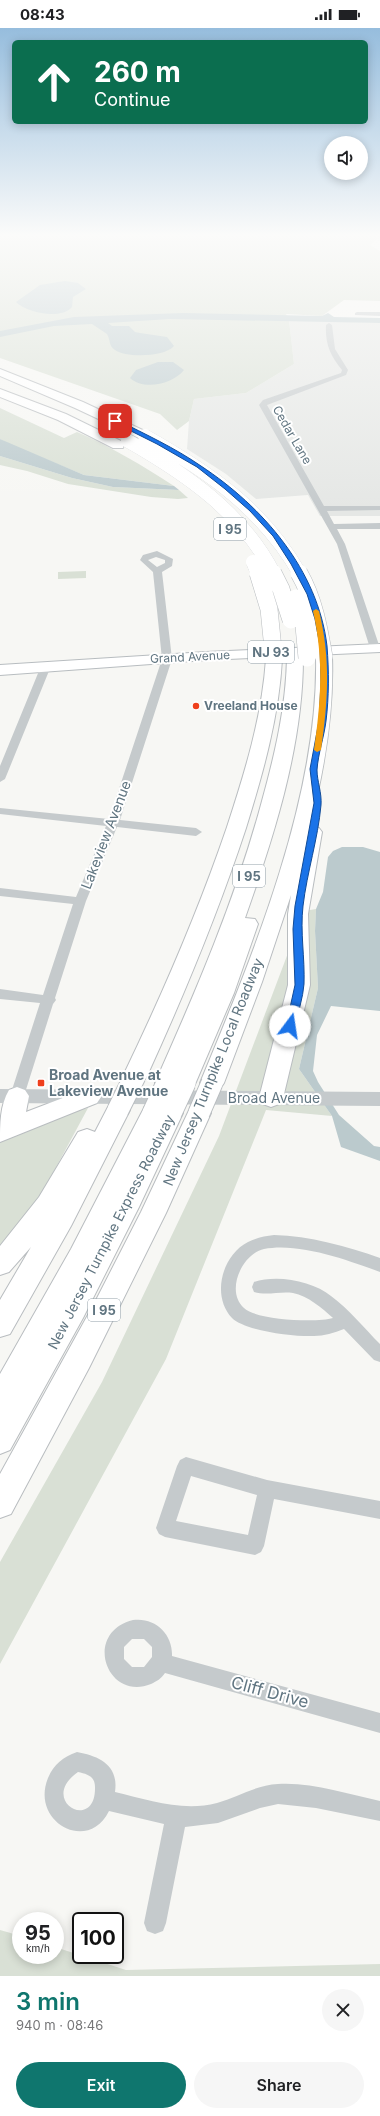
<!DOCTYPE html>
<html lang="en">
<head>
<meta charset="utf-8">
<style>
	body { margin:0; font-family:Inter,sans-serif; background:#f6f6f6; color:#202124; height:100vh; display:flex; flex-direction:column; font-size:15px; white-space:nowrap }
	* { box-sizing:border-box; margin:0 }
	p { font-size:13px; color:#757577 }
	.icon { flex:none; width:22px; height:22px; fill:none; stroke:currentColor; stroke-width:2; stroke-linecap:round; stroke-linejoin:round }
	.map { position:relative; height:1948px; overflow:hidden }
	.sheet { display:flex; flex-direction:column; background:#fff; flex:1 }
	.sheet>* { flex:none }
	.banner { position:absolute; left:12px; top:12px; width:356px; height:84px; border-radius:6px; box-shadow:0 2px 10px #0003; background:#0b6e4f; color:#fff; overflow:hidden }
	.controls { position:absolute; left:324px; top:108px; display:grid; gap:8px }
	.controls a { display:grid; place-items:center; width:44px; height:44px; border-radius:50%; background:#fff; box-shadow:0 2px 10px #0003; font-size:20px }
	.speed { position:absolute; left:12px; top:1884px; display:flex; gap:8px; font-size:20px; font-weight:700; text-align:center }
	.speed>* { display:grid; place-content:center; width:52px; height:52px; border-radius:50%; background:#fff; box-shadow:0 2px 10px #0003; line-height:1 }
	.speed small { font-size:10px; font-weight:400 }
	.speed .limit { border:2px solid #111; border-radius:6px; background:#fff; color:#111 }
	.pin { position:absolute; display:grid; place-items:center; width:34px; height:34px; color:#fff; margin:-17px; border-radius:8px; box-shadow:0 2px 6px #0006 }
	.me { position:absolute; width:44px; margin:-22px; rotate:14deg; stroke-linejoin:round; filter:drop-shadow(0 0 3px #0008) }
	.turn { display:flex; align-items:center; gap:14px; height:84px; padding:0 16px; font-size:18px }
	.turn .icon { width:52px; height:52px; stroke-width:2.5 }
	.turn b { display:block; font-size:28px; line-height:34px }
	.round { display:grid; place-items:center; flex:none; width:42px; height:42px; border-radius:21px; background:#f6f6f6 }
	.summary { display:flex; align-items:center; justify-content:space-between; height:68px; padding:0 16px }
	h1 { font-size:24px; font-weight:600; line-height:30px; color:#0f766e }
	.primary-button { display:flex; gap:8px; margin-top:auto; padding:8px 16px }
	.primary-button a { flex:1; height:46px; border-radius:24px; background:#0f766e; color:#fff; font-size:16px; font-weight:600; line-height:46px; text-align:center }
	.primary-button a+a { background:#f6f6f6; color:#202124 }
	.status { display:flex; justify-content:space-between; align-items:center; height:28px; padding:0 20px; background:#fff; direction:ltr }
	.status svg { height:11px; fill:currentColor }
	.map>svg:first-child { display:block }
</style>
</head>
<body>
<div class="status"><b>08:43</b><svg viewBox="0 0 49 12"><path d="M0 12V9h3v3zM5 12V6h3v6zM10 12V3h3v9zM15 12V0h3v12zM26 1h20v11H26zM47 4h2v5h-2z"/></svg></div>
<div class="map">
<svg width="380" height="1948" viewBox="0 0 380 1948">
	<rect width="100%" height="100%" fill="#f7f7f4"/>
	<path fill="#e5e7e5" d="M 289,292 L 380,295 L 380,488 L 320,488 L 308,467 L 256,471 L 226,446 L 187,421 L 189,393 L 194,371 L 246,365 L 294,336 Z"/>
	<path fill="#d9e0d5" d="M 0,208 L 380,208 L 380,212 L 377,211 L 370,217 L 380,223 L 380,273 L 344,272 L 322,288 L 286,286 L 289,292 L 294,336 L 246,365 L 194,371 L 189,393 L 177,402 L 160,386 L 0,330 Z
		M 0,380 L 64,410 L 77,404 C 112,419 143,438 174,458 L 84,447 L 9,416 L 0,411 Z
		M 0,428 L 72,450 L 113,459 L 179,462 L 188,470 L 178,471 L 151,469 L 68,456 L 27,443 L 0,437 Z
		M 86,543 L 86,550 L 58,551 L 58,544 Z
		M 316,881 L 315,903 L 318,960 L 299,1041 L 332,1088 L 266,1082 L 166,1331 L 0,1636 L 0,1534 L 102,1354 L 219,1108 L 288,925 L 298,884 Z
		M 88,1080 L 12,1221 L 0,1239 L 0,1108 L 73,1083 Z
		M 0,1902 L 21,1908 L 21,1927 L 55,1927 L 55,1919 L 126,1942 L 380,1936 L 380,1948 L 0,1948 Z"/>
	<path fill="#bbcacd" d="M 65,253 L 78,255 L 86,261 L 73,269 L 72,279 C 61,292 27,285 16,274 L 40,257 Z
		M 183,285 L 322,288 L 328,285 L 334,289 L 380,290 L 380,295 L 170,291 L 108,295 L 112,298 L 129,298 L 135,304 L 140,305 L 167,309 L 174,318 C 165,329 126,330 115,322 C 108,317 111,313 107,306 L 92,296 L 54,298 L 0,309 L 0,303 L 74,289 Z
		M 158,334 L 173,334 L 184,342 C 173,356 144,363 130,350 L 136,342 Z
		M 0,411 L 84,447 L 174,458 L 179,462 L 113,459 L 72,450 L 0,428 Z
		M 342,819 L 363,819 L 380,824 L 380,983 L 331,978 L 317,1007 L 313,1043 L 318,1054 L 339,1087 L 374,1118 L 380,1119 L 380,1133 L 341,1119 L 332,1088 L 299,1041 L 318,960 L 315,903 L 316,881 L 323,864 L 328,829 L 333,823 Z"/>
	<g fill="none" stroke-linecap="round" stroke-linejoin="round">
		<defs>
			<path id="primary" d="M 380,616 L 380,624 L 206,632 L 0,647 L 0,637 L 206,624 Z"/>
			<path id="motorway" d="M 0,341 L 83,374 L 149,405 L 151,408 L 145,412 L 141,411 L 75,380 L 0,348 Z
				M 0,361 L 66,386 L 123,414 L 124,417 L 123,420 L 113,420 L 58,392 L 0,369 Z
				M 324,624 L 330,626 L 332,629 C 334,687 324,743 310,798 L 319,800 L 322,804 L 308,886 L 310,957 L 283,1070 L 279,1076 L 271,1079 L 263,1076 L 259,1070 L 288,957 L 288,886 L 291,867 L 262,954 L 224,1055 L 220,1061 L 212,1064 L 204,1061 L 200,1055 C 253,927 319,769 316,629 L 318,626 Z
				M 295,625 L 301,627 L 303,630 C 303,718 274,808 245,890 L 255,891 L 258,896 L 234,965 L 193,1061 L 185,1064 L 176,1060 L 167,1064 L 159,1061 L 155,1055 C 196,963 236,870 262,773 C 275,726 286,679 287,630 L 289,627 Z
				M 274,626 L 280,628 L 282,631 C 279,689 263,745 246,800 C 218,885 184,967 147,1048 L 143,1054 L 135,1057 L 127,1054 L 123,1048 C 162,967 198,884 227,799 C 245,744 262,689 266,631 L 268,628 Z
				M 17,1059 L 25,1062 L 29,1068 L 26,1084 L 89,1060 L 97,1063 L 101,1069 L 97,1075 L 0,1114 C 0,1096 0,1077 9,1062 Z
				M 118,1073 L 126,1075 L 130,1082 L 71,1198 L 10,1306 L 0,1309 L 0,1272 L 31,1219 L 9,1244 L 0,1247 L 0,1218 L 39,1169 L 78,1104 L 87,1101 L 95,1104 L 110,1075 Z
				M 153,1076 L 162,1080 L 171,1076 L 179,1078 L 183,1085 L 139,1179 L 83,1290 L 10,1422 L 0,1426 L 0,1346 L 71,1221 L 145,1078 Z
				M 199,1076 L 207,1078 L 211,1085 L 166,1185 L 89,1340 L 11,1486 L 0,1490 L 0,1446 L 95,1274 L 141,1184 L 191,1078 Z"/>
		</defs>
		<use href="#primary" stroke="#b8bdc0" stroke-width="2"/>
		<use href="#motorway" stroke="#b9bdc0" stroke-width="2"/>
		<path fill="#c5cacc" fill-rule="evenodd" d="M 357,284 L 380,284 L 380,288 L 355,287 L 355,285 Z
			M 329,295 L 332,297 L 335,321 L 348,342 L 346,347 L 267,377 L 324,478 L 380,478 L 380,482 L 327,483 L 334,496 L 380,495 L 380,501 L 337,501 L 345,516 L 380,620 L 375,623 L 370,620 L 337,516 L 259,377 L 263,372 L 341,345 L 342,342 C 330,328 325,315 326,297 Z
			M 157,523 L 173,531 L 172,538 L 162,544 L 172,631 L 120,792 L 196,800 L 202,804 L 196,808 L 117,799 L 86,873 L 55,970 L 56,972 L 53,976 L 24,1068 L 22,1072 L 17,1073 L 12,1072 L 10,1068 L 40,975 L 0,971 L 0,961 L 43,967 L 73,876 L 0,868 L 0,860 L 76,869 L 106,798 L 0,786 L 0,780 L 109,791 L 162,631 L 153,544 L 140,532 L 143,527 ZM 156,529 L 165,532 L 165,535 L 157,539 L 148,532 Z
			M 46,635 L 51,638 L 5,751 L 0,754 L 0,738 L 41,638 Z
			M 274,1207 C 310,1208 346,1218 380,1230 L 380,1244 C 348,1232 298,1214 264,1221 C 242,1226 225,1263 244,1280 C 256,1292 316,1295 333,1290 C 322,1280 308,1268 293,1265 C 280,1263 267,1268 254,1264 L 252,1259 L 254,1254 C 277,1246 313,1253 331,1268 C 349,1281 364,1300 380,1316 L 380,1334 L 374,1332 L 344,1301 C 334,1305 324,1308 314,1308 C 295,1309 245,1303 232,1290 C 211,1268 222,1227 248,1214 C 256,1210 265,1208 274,1207 Z
			M 186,1429 L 267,1452 L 380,1473 L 380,1491 L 274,1471 L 264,1518 L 261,1524 L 255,1527 L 165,1509 L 159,1506 L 156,1500 L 177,1438 L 180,1432 ZM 191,1448 L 257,1467 L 248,1507 L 176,1493 Z
			M 133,1592 C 155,1589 173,1606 172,1628 L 380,1685 L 380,1705 L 165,1645 C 161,1651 157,1653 151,1656 C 107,1674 82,1605 133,1592 ZM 132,1611 L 144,1611 L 152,1619 L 152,1629 L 144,1639 L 132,1639 L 124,1631 L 124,1619 Z
			M 77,1724 C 99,1728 119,1737 115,1764 C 148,1772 183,1784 217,1775 C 238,1769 256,1757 278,1756 C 312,1754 347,1766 380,1773 L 380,1793 L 316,1780 L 278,1776 L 260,1780 L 218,1795 L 185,1799 L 166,1895 L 163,1903 L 155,1906 L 147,1903 L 144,1895 L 164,1796 L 109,1783 C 88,1826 30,1794 48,1750 C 54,1736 63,1729 77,1724 ZM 78,1744 C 87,1746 95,1748 95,1759 C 96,1805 37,1773 78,1744 Z"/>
		<path fill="#c5cacc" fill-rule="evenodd" d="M 0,1061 L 380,1064 L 380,1078 L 0,1075 Z"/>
		<use href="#primary" fill="#fff" fill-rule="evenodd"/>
		<use href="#motorway" fill="#fff" fill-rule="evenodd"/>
		<defs>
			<path id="motorway-bridge-far2" d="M 145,408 C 209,444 263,481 300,546
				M 128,413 C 186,446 243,485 274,546
				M 253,534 L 258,546"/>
			<path id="motorway-bridge-far1" d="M 258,545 L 269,581 L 274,631
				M 273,545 L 281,561 L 291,592
				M 299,545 C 314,571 319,600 324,629
				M 296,570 L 304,598 L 307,630"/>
			<path id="motorway-bridge" d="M 118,1082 L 135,1048
				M 153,1085 L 167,1055
				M 171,1085 L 185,1055
				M 199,1085 L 212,1055"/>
		</defs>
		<use href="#motorway-bridge-far2" stroke="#b9bdc0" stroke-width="14" stroke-linecap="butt"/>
		<use href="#motorway-bridge-far1" stroke="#b9bdc0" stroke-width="18" stroke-linecap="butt"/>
		<use href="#motorway-bridge" stroke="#b9bdc0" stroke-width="23" stroke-linecap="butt"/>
		<use href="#motorway-bridge-far2" stroke="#fff" stroke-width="14"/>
		<use href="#motorway-bridge-far1" stroke="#fff" stroke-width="17"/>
		<use href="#motorway-bridge" stroke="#fff" stroke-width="21"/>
	</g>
	<linearGradient id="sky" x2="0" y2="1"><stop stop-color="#96bddd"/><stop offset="0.43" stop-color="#fbfbfa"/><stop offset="1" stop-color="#fbfbfa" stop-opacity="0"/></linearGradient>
	<rect width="380" height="481" fill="url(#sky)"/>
	<path fill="#1a73e8" stroke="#114b97" d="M 113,392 L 117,392 C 145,406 175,420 201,438 C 263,479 318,542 327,618 C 329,643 329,669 326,693 C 324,709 318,726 317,742 C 317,753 322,765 321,777 C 318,811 307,844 303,878 C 300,904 305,930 304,956 C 303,970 298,984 295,998 L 290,1001 L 286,998 L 295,957 L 293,901 L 295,878 L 314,775 L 310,741 L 319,693 L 321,654 L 320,618 L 315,591 L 307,566 L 291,536 L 273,508 L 250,483 L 225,461 L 197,439 L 157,416 L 113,394 Z"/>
	<path fill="#f59e0b" d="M 316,581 L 319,583 C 331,632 328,673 321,722 L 317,724 L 314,722 C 321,673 324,632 313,583 Z"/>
	<g fill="#ef3f1c" stroke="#fff" stroke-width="1.5">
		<circle cx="196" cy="678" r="4"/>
		<rect x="37" y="1051" width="8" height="8" rx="2"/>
	</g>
	<g text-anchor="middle" stroke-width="4" stroke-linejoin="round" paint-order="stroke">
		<g font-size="12" fill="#607581" stroke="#fff">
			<text transform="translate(292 407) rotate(60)" y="4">Cedar Lane</text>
			<text transform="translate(190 629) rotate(-3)" y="4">Grand Avenue</text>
		</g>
		<g font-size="12" font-weight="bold" fill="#607581" stroke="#fff" text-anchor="start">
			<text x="204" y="682">Vreeland House</text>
		</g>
		<g fill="#fff" stroke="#909ea7" stroke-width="1">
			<rect x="214" y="490" width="32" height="22" rx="3"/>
			<rect x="248" y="613" width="46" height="22" rx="3"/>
			<rect x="233" y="837" width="32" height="22" rx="3"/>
			<rect x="88" y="1271" width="32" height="22" rx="3"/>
		</g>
		<g font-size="13" font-weight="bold" fill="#607581">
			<text x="230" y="506">I 95</text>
			<text x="271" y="629">NJ 93</text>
			<text x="249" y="853">I 95</text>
			<text x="104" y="1287">I 95</text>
		</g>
		<g font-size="14" fill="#607581" stroke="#fff">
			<text transform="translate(106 807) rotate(-69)" y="5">Lakeview Avenue</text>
			<text transform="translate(213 1044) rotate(-68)" y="5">New Jersey Turnpike Local Roadway</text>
			<text x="274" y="1075">Broad Avenue</text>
			<text transform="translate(111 1204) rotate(-63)" y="5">New Jersey Turnpike Express Roadway</text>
		</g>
		<g font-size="14" font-weight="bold" fill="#607581" stroke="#fff" text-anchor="start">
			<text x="49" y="1052">Broad Avenue at<tspan x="49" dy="16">Lakeview Avenue</tspan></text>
		</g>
		<g font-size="17" fill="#607581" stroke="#fff">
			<text transform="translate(270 1664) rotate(15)" y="6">Cliff Drive</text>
		</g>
	</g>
</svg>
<div class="controls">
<a><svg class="icon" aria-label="sound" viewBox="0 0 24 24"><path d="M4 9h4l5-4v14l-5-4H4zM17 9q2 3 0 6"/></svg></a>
</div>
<div class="speed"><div>95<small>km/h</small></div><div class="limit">100</div></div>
<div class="pin" style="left:115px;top:393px;background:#d93025"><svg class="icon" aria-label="arrive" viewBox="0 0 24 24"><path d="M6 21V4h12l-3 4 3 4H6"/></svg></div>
<svg class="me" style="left:290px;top:998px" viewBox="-20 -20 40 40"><circle r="19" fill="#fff"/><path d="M0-13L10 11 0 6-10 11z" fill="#1a73e8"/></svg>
<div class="banner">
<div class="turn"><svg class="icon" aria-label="ahead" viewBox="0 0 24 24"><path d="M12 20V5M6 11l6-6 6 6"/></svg><div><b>260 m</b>Continue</div></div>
</div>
</div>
<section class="sheet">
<div class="summary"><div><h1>3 min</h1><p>940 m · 08:46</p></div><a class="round"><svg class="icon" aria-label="close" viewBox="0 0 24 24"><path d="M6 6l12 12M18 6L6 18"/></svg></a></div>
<div class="primary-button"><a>Exit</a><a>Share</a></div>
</section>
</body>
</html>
